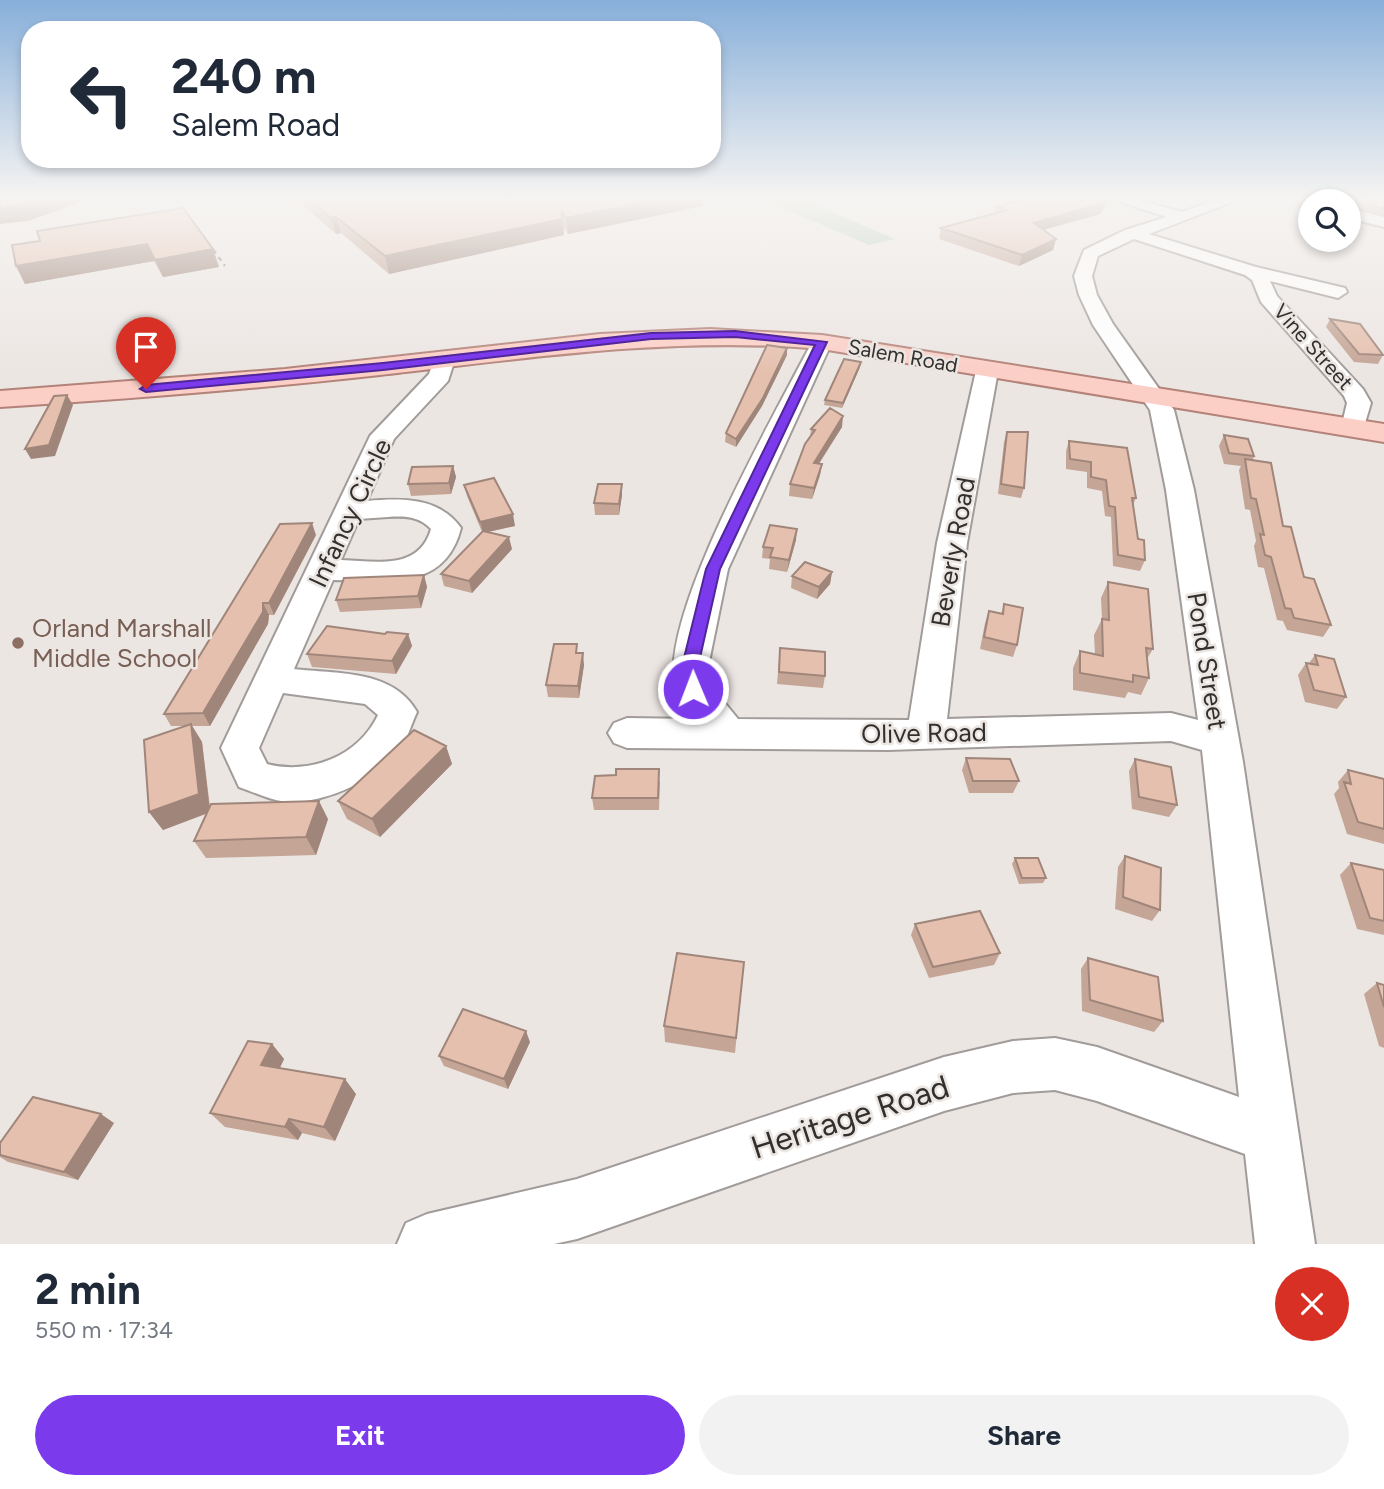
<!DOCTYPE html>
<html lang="en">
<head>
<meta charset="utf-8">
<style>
	body { margin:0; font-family:Figtree,sans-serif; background:#f2f2f3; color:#1f2937; height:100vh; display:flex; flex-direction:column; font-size:26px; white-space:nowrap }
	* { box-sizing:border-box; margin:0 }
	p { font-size:23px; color:#747a83 }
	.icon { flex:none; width:38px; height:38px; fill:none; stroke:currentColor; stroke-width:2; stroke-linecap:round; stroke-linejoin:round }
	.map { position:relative; height:1244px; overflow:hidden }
	.panel { display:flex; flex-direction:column; background:#fff; flex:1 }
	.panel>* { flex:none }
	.banner { position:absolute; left:21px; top:21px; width:700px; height:147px; border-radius:28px; box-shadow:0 4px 10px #0003; background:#fff; color:#1f2937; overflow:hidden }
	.controls { position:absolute; left:1298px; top:189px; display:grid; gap:14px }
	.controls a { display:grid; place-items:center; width:63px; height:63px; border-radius:50%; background:#fff; box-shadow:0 4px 10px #0003; font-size:35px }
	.pin { position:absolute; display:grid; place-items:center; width:60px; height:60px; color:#fff; margin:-72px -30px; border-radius:50% 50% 50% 0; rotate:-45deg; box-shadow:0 0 7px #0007 }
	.pin .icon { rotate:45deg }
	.me { position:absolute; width:77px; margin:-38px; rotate:359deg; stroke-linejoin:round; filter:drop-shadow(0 0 5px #0008) }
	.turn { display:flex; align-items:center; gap:24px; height:147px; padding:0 35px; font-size:32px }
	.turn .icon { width:91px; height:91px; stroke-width:2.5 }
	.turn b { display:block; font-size:49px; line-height:60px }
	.round { display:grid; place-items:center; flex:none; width:74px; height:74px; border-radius:37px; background:#f2f2f3 }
	.overview { display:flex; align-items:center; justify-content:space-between; height:119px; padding:0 35px }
	h1 { font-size:42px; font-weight:700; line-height:52px }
	.action { display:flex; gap:14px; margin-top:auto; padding:14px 35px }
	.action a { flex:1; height:80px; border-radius:42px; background:#7c3aed; color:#fff; font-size:28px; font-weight:700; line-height:80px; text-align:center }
	.action a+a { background:#f2f2f3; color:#1f2937 }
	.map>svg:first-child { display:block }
</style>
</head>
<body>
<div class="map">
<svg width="1384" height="1244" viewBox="0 0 1384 1244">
	<rect width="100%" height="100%" fill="#ece6e3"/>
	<path fill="#b6ccbf" d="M 802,199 L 895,239 L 869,245 L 764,200 Z"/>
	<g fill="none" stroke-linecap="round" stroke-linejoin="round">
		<defs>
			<path id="minor" d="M 1111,199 L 1135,199 L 1182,212 L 1219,199 L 1240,199 L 1149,234 L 1256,267 L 1345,288 L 1347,292 L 1338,298 L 1270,281 L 1277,296 L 1363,389 L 1371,403 L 1362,433 L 1344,433 L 1341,428 L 1347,403 L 1344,396 L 1261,302 L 1252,280 L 1245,275 L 1134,239 L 1098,256 L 1092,276 L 1097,295 L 1113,324 L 1174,410 L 1194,490 L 1243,762 L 1315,1244 L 1255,1244 L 1245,1154 L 1097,1101 L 1055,1090 L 1013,1093 L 944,1111 L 577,1239 L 554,1244 L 397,1244 L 406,1223 L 427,1214 L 577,1179 L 944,1057 L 1013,1041 L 1055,1038 L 1097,1047 L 1239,1097 L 1202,750 L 1171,741 L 888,750 L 627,748 L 614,743 L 608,733 L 614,723 L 627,718 L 696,719 C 689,710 677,699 675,688 C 658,615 776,413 812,342 L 822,336 L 832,342 L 728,569 L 709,662 L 711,686 L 738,719 L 909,720 L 937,543 L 976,371 L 987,364 L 998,371 L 967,543 L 947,719 L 1171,713 L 1198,720 L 1166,490 L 1150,410 L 1093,325 L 1079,295 L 1074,276 L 1084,250 L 1125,230 L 1167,217 Z
				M 1349,208 L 1384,217 L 1384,227 L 1349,218 Z
				M 444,352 L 455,359 L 448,381 L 394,439 L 367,501 C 402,498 439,497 461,528 C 445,592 384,581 333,580 L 294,669 C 336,674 393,669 417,712 C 411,724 407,742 398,752 C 373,781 330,801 292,802 C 276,803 254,792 239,787 L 221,748 L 370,436 L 429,374 L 436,354 ZM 388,517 C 404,516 419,516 431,529 C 419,571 376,561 341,560 L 359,519 ZM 283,693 L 365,704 L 378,715 C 358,757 309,775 267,764 L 259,748 Z"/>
			<path id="major" d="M 710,329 L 822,335 L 1384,424 L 1384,442 L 822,349 C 672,336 528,358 380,375 C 253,389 127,399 0,407 L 0,391 L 285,369 L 600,334 Z"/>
		</defs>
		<use href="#minor" stroke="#a19b99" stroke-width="4"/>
		<use href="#major" stroke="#b38278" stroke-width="4"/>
		<use href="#minor" fill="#fff" fill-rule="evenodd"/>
		<use href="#major" fill="#fbcec6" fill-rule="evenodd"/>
		<path stroke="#8c8886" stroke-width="2.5" stroke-dasharray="4.5 4.5" stroke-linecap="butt" d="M 176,199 L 225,266"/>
	</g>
	<path fill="#c5a596" d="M 296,199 L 703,199 L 703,206 L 568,234 L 564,228 L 564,235 L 389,274 L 341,233 L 336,234 Z
		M 1025,199 L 1110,199 L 1100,214 L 1044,230 L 1056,239 L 1053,250 L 1019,266 L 939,239 L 941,228 L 994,214 L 996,207 Z
		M 1330,199 L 1384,199 L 1384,215 L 1349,206 L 1349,201 L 1329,201 Z
		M 12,245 L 213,249 L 219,267 L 163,277 L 154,261 L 25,284 L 16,266 Z
		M 1330,319 L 1383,355 L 1378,364 L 1354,362 L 1326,327 Z
		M 787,355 L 762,406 L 736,447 L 725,442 L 726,433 Z
		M 860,367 L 842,408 L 824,405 L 825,400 Z
		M 842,427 L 819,464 L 822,464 L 820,475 L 812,499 L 789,496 L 790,484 L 810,438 L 811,429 Z
		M 1007,432 L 1024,488 L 1021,498 L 998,494 L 1004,442 Z
		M 1224,435 L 1254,456 L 1253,460 L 1283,526 L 1304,577 L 1331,625 L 1323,637 L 1287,630 L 1283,621 L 1277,620 L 1264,568 L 1258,567 L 1254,546 L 1256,541 L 1250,510 L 1245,509 L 1239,470 L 1241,466 L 1224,464 L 1219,446 Z
		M 1069,441 L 1136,498 L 1133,505 L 1138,539 L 1145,560 L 1140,571 L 1113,566 L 1111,517 L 1105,516 L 1102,491 L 1087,488 L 1087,472 L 1066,469 L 1066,451 Z
		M 453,466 L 456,477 L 451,494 L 411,496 L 408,484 Z
		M 622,484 L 622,495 L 619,515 L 595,515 L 594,503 Z
		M 464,485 L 515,526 L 488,532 L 512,549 L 472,593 L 444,586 L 441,574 L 482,532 L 467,496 Z
		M 316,535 L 274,615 L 269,615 L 268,624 L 210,726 L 192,726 L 202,742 L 210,807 L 328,819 L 316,855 L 206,858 L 194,841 L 206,814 L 163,830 L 149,812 L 184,726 L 171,726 L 164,714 Z
		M 796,540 L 787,572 L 769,569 L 770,559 L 762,558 L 763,547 Z
		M 832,572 L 830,584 L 817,599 L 791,588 L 792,576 Z
		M 424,575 L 427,587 L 421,608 L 340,612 L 336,600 Z
		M 1108,582 L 1153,649 L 1147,659 L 1149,678 L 1141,695 L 1128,692 L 1125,698 L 1073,690 L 1073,668 L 1080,651 L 1095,655 L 1094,635 L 1102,619 L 1101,598 Z
		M 1004,604 L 1017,645 L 1013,657 L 980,649 L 985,623 L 989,611 L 1001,614 Z
		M 408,634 L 412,646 L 396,674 L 312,667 L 307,654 Z
		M 780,648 L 825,676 L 823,688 L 777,684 Z
		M 578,653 L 584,665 L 579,698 L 548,697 L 546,685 Z
		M 1315,655 L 1346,697 L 1337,709 L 1305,702 L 1298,675 L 1306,663 L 1309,663 Z
		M 446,746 L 452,764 L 380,837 L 347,819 L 338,801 Z
		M 966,758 L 1019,781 L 1013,793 L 969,793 L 962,770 Z
		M 1135,759 L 1177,805 L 1169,817 L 1132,809 L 1129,771 Z
		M 1348,770 L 1384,779 L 1384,844 L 1347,834 L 1334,794 L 1339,788 L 1338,782 Z
		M 660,781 L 659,810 L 594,810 L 592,798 Z
		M 1125,856 L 1160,910 L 1152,921 L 1115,909 L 1118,867 Z
		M 1015,858 L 1046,878 L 1043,883 L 1019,884 L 1012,864 Z
		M 1351,863 L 1384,870 L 1384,935 L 1357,929 L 1340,875 Z
		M 915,924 L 1000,953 L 994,965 L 929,978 L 911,935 Z
		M 1088,958 L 1163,1021 L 1154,1032 L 1082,1011 L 1081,969 Z
		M 744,962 L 735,1053 L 665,1042 L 664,1026 Z
		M 1377,983 L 1384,985 L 1384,1048 L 1379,1046 L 1364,994 Z
		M 530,1042 L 508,1089 L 444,1066 L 439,1056 Z
		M 272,1044 L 284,1059 L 280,1068 L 356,1094 L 335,1141 L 302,1133 L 298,1140 L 225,1127 L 210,1113 Z
		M 114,1123 L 78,1180 L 8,1162 L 0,1157 L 0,1143 Z"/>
	<path fill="#a0867a" d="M 39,199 L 90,199 L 28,221 L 0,224 L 0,207 Z
		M 660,199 L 703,199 L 703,206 L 568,234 L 566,218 Z
		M 1106,199 L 1110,199 L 1100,214 L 1031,233 L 1034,223 Z
		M 562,212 L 564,235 L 389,274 L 385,256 Z
		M 336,217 L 341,233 L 336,234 L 331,218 Z
		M 1056,239 L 1053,250 L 1019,266 L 1022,255 Z
		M 147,244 L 154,261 L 25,284 L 16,266 Z
		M 213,249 L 219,267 L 163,277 L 155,260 Z
		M 787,348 L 787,355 L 762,406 L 736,447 L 736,439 Z
		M 861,362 L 860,367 L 842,408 L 843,403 Z
		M 67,395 L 73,405 L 55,456 L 31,459 L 25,449 Z
		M 843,416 L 842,427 L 812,474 L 814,463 Z
		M 822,464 L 820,475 L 812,499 L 814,488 Z
		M 453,466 L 456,477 L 451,494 L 449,483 Z
		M 622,484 L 622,495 L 619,515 L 619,504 Z
		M 513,514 L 515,526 L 483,533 L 480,522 Z
		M 312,523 L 316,535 L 274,615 L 269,603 Z
		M 797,529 L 796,540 L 787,572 L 789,560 Z
		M 509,537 L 512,549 L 472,593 L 469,581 Z
		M 832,572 L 830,584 L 817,599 L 819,587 Z
		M 424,575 L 427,587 L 421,608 L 418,596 Z
		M 263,603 L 269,615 L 268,624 L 210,726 L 203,713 Z
		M 408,634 L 412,646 L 396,674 L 392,661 Z
		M 583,653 L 584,665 L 579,698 L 578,686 Z
		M 191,724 L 202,742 L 210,812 L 163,830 L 149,812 Z
		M 446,746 L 452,764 L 380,837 L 372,819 Z
		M 319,801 L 328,819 L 316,855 L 306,837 Z
		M 526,1031 L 530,1042 L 508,1089 L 504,1079 Z
		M 272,1044 L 284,1059 L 274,1080 L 261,1065 Z
		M 345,1079 L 356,1094 L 335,1141 L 324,1127 Z
		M 101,1114 L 114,1123 L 78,1180 L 64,1172 Z
		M 289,1119 L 302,1133 L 298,1140 L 285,1127 Z"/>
	<path fill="#e5c0ae" stroke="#a0867a" stroke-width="2" d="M 0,199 L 39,199 L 21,205 L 0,207 Z
		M 309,199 L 660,199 L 566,218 L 562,212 L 562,219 L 385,256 L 336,217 L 331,218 Z
		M 1025,199 L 1106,199 L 1103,203 L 1034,223 L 1056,239 L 1022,255 L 941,228 L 1007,210 L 996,207 Z
		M 1330,199 L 1384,199 L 1384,209 L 1352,201 L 1349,203 L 1349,201 L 1340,201 Z
		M 183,208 L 213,249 L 155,260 L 147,244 L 16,266 L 12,245 L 40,241 L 37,231 Z
		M 1330,319 L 1360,324 L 1383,355 L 1359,354 Z
		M 767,345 L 787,348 L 763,398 L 736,439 L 726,433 Z
		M 844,359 L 861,362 L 843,403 L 825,400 Z
		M 67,395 L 49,445 L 25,449 L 54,396 Z
		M 830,408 L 843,416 L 814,463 L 822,464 L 814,488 L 790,484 L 805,444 L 815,430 L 811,429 Z
		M 1007,432 L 1028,432 L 1024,488 L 1001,484 Z
		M 1224,435 L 1248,439 L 1254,456 L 1229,453 Z
		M 1069,441 L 1127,448 L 1136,498 L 1132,498 L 1138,539 L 1144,540 L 1145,560 L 1118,555 L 1115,507 L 1109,506 L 1106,480 L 1091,477 L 1091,462 L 1070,459 Z
		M 1245,459 L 1271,463 L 1283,526 L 1291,527 L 1304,577 L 1314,579 L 1331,625 L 1294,618 L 1291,609 L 1285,608 L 1271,557 L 1265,555 L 1260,534 L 1264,535 L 1256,499 L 1251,498 Z
		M 453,466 L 449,483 L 408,484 L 412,467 Z
		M 494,478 L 513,514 L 480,522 L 464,485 Z
		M 598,484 L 622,484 L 619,504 L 594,503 Z
		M 312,523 L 269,603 L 263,603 L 263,612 L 203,713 L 164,714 L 280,524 Z
		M 770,525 L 797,529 L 789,560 L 770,557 L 773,548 L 763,547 Z
		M 483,531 L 509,537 L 469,581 L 441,574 Z
		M 805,562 L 832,572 L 819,587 L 792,576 Z
		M 424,575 L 418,596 L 336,600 L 344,578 Z
		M 1108,582 L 1148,589 L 1153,649 L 1146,648 L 1149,678 L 1133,675 L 1133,682 L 1080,673 L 1080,651 L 1103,656 L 1102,619 L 1109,620 Z
		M 1004,604 L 1023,608 L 1017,645 L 984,637 L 989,611 L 1003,614 Z
		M 327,626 L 385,634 L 387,632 L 408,634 L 392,661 L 307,654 Z
		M 554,644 L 577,644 L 576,653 L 583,653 L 578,686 L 546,685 Z
		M 780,648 L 825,652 L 825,676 L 779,672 Z
		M 1315,655 L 1334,659 L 1346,697 L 1314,690 L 1306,663 L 1318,665 Z
		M 191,724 L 199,794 L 149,812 L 144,740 Z
		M 414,730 L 446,746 L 372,819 L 338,801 Z
		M 966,758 L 1010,759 L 1019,781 L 973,781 Z
		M 1135,759 L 1171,767 L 1177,805 L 1139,797 Z
		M 616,769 L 659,769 L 658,798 L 592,798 L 595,776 L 616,775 Z
		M 1348,770 L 1384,779 L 1384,829 L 1358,822 L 1344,782 L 1351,784 Z
		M 319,801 L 306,837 L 194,841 L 211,804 Z
		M 1125,856 L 1161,868 L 1160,910 L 1123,897 Z
		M 1015,858 L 1038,858 L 1046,878 L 1022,878 Z
		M 1351,863 L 1384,870 L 1384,921 L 1370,918 Z
		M 980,911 L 1000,953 L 933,967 L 915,924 Z
		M 677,953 L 744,962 L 736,1038 L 664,1026 Z
		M 1088,958 L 1158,977 L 1163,1021 L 1090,1000 Z
		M 1377,983 L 1384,985 L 1384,1007 Z
		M 463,1009 L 526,1031 L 504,1079 L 439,1056 Z
		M 248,1041 L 272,1044 L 261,1065 L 345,1079 L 324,1127 L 289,1119 L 285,1127 L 210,1113 Z
		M 33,1097 L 101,1114 L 64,1172 L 0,1155 L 0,1143 Z"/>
	<linearGradient id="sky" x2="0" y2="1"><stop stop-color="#87afda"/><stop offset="0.53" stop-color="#f6f4f2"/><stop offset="1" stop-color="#f6f4f2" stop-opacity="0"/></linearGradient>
	<rect width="1384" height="373" fill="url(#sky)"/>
	<path fill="#7c3aed" stroke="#51269a" stroke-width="2" d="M 735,331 L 827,342 L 720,569 L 699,662 L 702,689 L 693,695 L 685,689 L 683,662 L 706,569 L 815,345 L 735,337 L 651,339 L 383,370 L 146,392 L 140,389 L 146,385 L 383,363 L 651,333 Z"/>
	<circle fill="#8d6e63" stroke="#ece6e3" stroke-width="2.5" cx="18" cy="643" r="7"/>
	<g text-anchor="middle" stroke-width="5" stroke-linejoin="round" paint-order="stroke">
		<g font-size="21" fill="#32302f" stroke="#ece6e3">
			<text transform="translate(1313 347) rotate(48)" y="7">Vine Street</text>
			<text transform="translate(903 356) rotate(10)" y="7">Salem Road</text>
		</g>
		<g font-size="26" fill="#32302f" stroke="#ece6e3">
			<text transform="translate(350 513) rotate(-65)" y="9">Infancy Circle</text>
			<text transform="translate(953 552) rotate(-80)" y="9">Beverly Road</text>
			<text transform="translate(1207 661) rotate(81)" y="9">Pond Street</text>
			<text transform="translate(924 733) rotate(-1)" y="9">Olive Road</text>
		</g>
		<g font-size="26" fill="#785e54" stroke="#ece6e3" text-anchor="start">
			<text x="32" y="637">Orland Marshall<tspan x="32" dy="30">Middle School</tspan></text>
		</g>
		<g font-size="32" fill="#32302f" stroke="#ece6e3">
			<text transform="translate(850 1117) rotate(-18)" y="11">Heritage Road</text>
		</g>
	</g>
</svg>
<div class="controls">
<a><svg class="icon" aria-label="search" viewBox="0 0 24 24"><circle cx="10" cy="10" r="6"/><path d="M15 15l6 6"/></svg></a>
</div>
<div class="pin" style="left:146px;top:389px;background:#d93025"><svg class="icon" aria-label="arrive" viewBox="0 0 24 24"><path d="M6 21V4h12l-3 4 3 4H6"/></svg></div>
<svg class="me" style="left:693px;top:689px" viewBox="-20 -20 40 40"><circle r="17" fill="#7c3aed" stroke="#fff" stroke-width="3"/><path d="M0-11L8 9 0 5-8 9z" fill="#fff"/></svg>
<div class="banner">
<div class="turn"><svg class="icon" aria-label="left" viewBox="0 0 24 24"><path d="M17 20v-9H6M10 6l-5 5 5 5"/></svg><div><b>240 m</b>Salem Road</div></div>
</div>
</div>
<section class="panel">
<div class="overview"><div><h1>2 min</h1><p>550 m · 17:34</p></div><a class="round" style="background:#d93025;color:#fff"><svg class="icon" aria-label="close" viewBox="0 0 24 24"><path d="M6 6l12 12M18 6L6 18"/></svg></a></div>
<div class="action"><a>Exit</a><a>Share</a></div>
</section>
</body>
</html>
